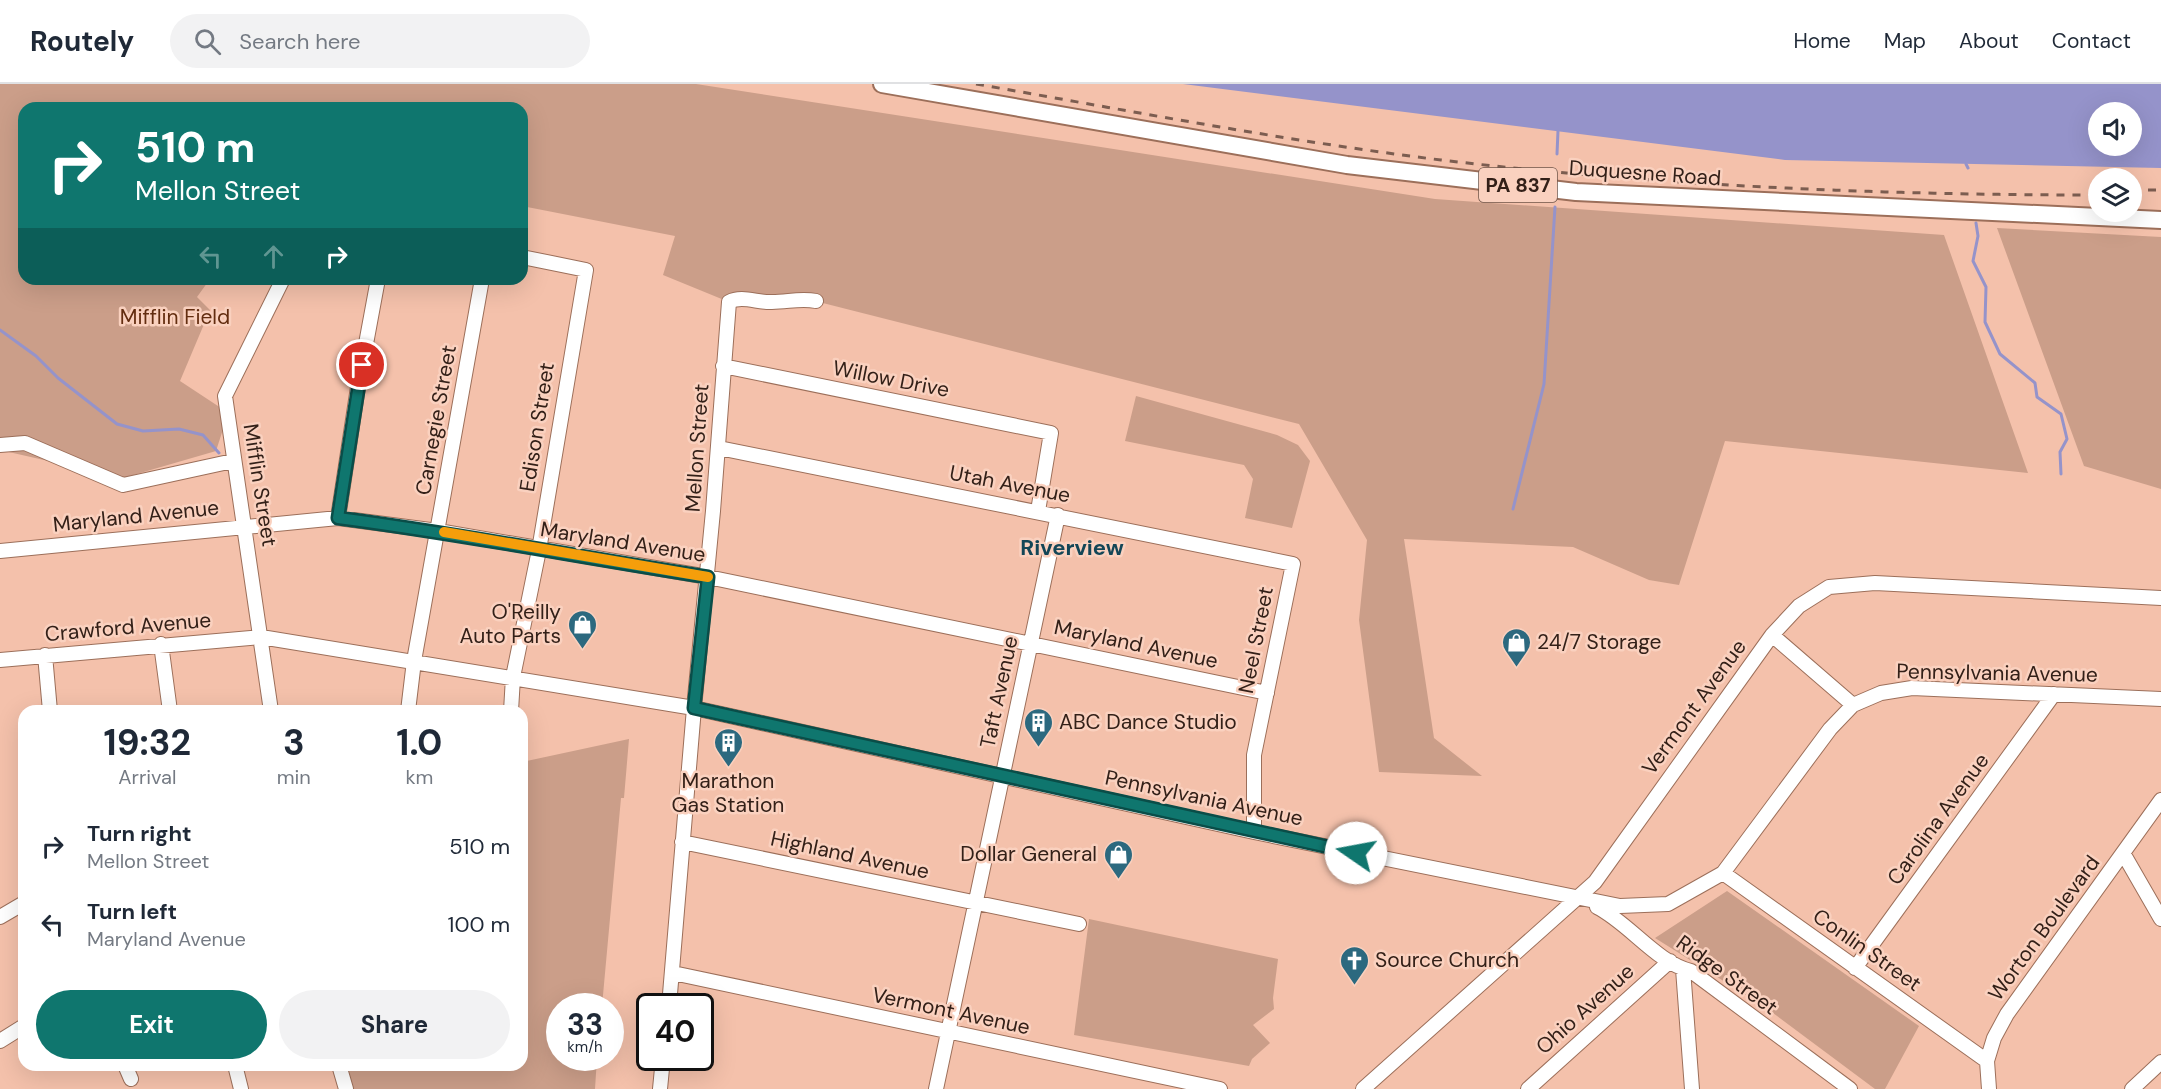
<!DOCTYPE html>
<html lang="en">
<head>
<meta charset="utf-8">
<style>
	body { margin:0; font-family:"DM Sans",sans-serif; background:#f2f2f3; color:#1f2937; height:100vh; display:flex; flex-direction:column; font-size:22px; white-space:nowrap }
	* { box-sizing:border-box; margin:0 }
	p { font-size:20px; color:#747a83 }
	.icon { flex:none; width:33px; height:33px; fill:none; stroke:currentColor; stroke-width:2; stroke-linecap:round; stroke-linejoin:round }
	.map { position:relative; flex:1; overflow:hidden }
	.details { position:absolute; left:18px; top:621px; width:510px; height:366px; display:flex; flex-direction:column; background:#fff; border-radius:18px; box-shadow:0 6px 24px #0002 }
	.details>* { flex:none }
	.banner { position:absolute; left:18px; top:18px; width:510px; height:183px; border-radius:18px; box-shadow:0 6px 24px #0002; background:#0f766e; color:#fff; overflow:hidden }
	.fabs { position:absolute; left:2088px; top:18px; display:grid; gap:12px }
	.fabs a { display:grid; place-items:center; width:54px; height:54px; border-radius:50%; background:#fff; box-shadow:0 6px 24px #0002; font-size:30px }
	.speed { position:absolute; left:546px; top:909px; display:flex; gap:12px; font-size:30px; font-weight:700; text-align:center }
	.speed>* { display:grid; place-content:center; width:78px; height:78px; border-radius:50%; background:#fff; box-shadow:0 6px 24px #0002; line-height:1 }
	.speed small { font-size:15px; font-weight:400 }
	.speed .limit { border:3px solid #111; border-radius:9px; background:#fff; color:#111 }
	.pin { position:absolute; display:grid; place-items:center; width:51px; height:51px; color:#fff; margin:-26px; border:3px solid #fff; border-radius:50%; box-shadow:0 2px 6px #0007 }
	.me { position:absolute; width:66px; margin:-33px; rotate:282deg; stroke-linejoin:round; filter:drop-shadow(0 0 4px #0008) }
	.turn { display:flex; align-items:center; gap:21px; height:126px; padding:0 18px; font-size:27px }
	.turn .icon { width:78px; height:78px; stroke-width:2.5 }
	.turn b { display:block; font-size:42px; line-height:51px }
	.lanes { display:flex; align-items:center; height:57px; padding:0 18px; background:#0003; justify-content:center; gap:30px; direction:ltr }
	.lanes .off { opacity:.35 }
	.eta { display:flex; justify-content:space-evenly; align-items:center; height:102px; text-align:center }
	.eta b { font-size:36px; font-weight:700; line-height:42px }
	.button { display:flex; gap:12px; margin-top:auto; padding:12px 18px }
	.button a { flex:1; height:69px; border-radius:36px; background:#0f766e; color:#fff; font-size:24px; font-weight:700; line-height:69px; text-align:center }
	.button a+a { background:#f2f2f3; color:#1f2937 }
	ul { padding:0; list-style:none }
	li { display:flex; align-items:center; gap:18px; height:78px; padding:0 18px }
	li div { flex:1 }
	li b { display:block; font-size:22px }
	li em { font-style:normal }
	header { display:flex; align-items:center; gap:36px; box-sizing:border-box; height:84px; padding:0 30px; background:#fff; border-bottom:2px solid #e0e1e3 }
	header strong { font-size:28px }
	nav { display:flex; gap:33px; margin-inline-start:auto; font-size:21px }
	.search { width:420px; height:54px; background:#f2f2f3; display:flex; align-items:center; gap:15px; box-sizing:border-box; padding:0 21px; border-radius:33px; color:#747a83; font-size:22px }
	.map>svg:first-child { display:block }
</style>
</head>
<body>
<header>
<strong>Routely</strong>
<div class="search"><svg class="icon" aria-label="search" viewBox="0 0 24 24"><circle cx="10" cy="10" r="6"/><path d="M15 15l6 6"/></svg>Search here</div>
<nav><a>Home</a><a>Map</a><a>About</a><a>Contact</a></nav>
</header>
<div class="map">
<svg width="2161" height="1005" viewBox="0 0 2161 1005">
	<rect width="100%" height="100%" fill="#f4c1ab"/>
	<path fill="#cb9e89" d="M 0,0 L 696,0 L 1435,115 L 1944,151 L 2028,389 L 1725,357 L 1679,501 L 1649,496 L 1573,463 L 1404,455 L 1434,654 L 1482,692 L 1379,688 L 1359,536 L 1367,456 L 1299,340 L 807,215 L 729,218 L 663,191 L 675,152 L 522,122 L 522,24 L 24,24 L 24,195 L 210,195 L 197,213 L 210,226 L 180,297 L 221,324 L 225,339 L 216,367 L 123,394 L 0,366 Z
		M 1997,144 L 2161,153 L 2161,405 L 2084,382 Z
		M 1136,312 L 1277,351 L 1298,361 L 1310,377 L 1292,444 L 1245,434 L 1253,395 L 1244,381 L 1125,357 Z
		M 629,655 L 624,714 L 621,714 L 602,922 L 560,922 L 560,974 L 597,974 L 595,1005 L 350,1005 L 344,981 L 522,981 L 522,678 Z
		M 1727,807 L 1919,942 L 1885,1005 L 1875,1005 L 1765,923 L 1655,854 Z
		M 1089,835 L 1278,875 L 1273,914 L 1274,925 L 1253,941 L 1270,959 L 1252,975 L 1249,982 L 1074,951 Z"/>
	<path fill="#9593ca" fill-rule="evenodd" d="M 1183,0 L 2161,0 L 2161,84 L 1785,76 ZM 2098,28 L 2132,28 L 2132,62 L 2098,62 Z"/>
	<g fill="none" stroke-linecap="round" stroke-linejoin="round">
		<path stroke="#9593ca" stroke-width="3" d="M 1557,70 L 1558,47
			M 1966,80 L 1968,84
			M 1976,139 L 1978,152 L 1973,177 L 1986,203 L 1985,238 L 2000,270 L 2035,299 L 2037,313 L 2061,330 L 2067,355 L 2060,368 L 2061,390
			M 0,246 L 36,272 L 58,294 L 117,340 L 143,347 L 179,345 L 203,351 L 219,369
			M 1513,425 L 1544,300 L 1555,123"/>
		<defs>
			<path id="minor" d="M 723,282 L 1051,349 L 1038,427
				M 0,361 L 25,359 L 123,401 L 233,377
				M 719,364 L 1293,480 L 1254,671 L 1254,748
				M 338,434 L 358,303 L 378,195
				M 0,467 L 338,434 L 438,447 L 708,493 L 1267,609
				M 1772,551 L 1853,621
				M 161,560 L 170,627
				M 45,571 L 50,627
				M 0,576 L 261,553 L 694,624 L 1254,748 L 1620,822 L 1668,820 L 1723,789 L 1830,645 L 1853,621 L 1881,609 L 1912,604 L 2161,615
				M 271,627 L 225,312 L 283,195
				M 408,627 L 414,577 L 482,195
				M 511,627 L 513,593 L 539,466 L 586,186 L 522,173
				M 682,758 L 1079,840
				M 2123,769 L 2161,835
				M 1723,789 L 1987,977
				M 1597,823 C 1629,839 1657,879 1691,887 L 1850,1005
				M 0,833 L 24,819
				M 1855,884 L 2054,610
				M 1683,885 L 1692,1005
				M 673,889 L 1220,1005
				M 669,922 L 694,624 L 713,427 L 729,218 C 742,211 758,219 772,218 C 788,218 800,214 816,217
				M 0,957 L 24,942
				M 125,981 L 131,995
				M 235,981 L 241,1005
				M 339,981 L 346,1005
				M 660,1005 L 663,974
				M 936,1005 L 1058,431
				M 1363,1005 L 1595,798 L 1772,551 L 1799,522 L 1829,503 L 1875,499 L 2161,514
				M 1528,1005 L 1670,877
				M 1989,1005 L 1987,977 L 1994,954 L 2007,930 L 2161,716
				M 2132,1005 L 2161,978"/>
			<path id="major" d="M 882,0 L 1347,81 L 1576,108 L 2161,136"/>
		</defs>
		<use href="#minor" stroke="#9c6f5a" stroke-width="16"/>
		<use href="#major" stroke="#9c6f5a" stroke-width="20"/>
		<use href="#minor" stroke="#fff" stroke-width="14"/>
		<use href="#major" stroke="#fff" stroke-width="16"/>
		<path stroke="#7c5d50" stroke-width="3" stroke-dasharray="8 8" stroke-linecap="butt" d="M 976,0 C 1131,27 1286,57 1441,76 C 1660,102 1879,111 2098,111
			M 2132,106 L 2161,106"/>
	</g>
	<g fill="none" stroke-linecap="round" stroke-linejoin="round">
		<defs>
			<path id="route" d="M 362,281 L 338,434 C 462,450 584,474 708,493 L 694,624 L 1356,769"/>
		</defs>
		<use href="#route" stroke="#0a4d48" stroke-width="15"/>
		<use href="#route" stroke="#0f766e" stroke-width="10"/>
		<path stroke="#f59e0b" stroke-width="10" d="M 444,448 L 708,493"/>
	</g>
	<defs>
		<symbol id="shop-pin" viewBox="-11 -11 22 30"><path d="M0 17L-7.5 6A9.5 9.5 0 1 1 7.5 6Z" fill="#2c697f" stroke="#fad1bf"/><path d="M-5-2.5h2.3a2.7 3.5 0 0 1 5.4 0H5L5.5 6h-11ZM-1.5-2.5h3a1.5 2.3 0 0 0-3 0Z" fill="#fff"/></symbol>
		<symbol id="building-pin" viewBox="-11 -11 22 30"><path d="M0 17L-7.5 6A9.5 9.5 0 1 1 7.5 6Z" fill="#2c697f" stroke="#fad1bf"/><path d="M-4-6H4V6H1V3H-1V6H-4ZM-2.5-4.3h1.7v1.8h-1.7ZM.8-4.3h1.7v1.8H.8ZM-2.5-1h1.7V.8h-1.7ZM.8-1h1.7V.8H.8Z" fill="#fff"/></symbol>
		<symbol id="church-pin" viewBox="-11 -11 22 30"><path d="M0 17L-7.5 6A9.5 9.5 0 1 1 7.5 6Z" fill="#2c697f" stroke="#fad1bf"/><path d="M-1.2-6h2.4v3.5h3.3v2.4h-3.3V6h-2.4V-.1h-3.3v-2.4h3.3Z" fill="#fff"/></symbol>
	</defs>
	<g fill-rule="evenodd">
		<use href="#shop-pin" x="566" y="524" width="33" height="45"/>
		<use href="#shop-pin" x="1500" y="542" width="33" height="45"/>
		<use href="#building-pin" x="1022" y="622" width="33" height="45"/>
		<use href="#building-pin" x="712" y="642" width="33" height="45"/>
		<use href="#shop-pin" x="1102" y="754" width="33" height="45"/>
		<use href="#church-pin" x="1338" y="860" width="33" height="45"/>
	</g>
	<g text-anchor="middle" stroke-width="5" stroke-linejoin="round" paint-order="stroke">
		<rect fill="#fad1bf" stroke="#6f554a" stroke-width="1.5" x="1479" y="84" width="78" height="34" rx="4.5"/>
		<g font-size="20" font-weight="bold" fill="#332018">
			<text x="1518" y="108">PA 837</text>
		</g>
		<g font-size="21" fill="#332018" stroke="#fad1bf">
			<text transform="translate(1645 89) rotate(4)" y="7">Duquesne Road</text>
			<text transform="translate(891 295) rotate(11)" y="7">Willow Drive</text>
			<text transform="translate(436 336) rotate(-80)" y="7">Carnegie Street</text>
			<text transform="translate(537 343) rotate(-81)" y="7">Edison Street</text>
			<text transform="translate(697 364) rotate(-86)" y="7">Mellon Street</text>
			<text transform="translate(1010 400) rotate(11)" y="7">Utah Avenue</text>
			<text transform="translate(260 401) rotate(81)" y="7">Mifflin Street</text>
			<text transform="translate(136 432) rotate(-6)" y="7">Maryland Avenue</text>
			<text transform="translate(623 458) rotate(9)" y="7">Maryland Avenue</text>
			<text transform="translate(128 543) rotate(-5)" y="7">Crawford Avenue</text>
			<text transform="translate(1256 556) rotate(-79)" y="7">Neel Street</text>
			<text transform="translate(1136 560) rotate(12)" y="7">Maryland Avenue</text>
			<text transform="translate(1997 589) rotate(1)" y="7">Pennsylvania Avenue</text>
			<text transform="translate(999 608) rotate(-78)" y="7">Taft Avenue</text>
			<text transform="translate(1694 623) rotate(-54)" y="7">Vermont Avenue</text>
			<text transform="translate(1204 714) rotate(12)" y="7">Pennsylvania Avenue</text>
			<text transform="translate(1938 735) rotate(-54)" y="7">Carolina Avenue</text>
			<text transform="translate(850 771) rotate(12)" y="7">Highland Avenue</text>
			<text transform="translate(2044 844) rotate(-54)" y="7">Worton Boulevard</text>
			<text transform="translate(1867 866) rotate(35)" y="7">Conlin Street</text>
			<text transform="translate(1727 891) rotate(36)" y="7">Ridge Street</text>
			<text transform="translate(1585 925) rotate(-42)" y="7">Ohio Avenue</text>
			<text transform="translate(951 927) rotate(12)" y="7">Vermont Avenue</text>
		</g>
		<g font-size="21" fill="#632d10" stroke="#fad1bf">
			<text x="175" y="240">Mifflin Field</text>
		</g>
		<g font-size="21" fill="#332018" stroke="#fad1bf" text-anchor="start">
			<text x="561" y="535" text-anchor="end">O'Reilly<tspan x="561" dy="24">Auto Parts</tspan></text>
			<text x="1537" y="565">24/7 Storage</text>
			<text x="1059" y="645">ABC Dance Studio</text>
			<text x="728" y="704" text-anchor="middle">Marathon<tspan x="728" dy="24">Gas Station</tspan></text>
			<text x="1097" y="777" text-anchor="end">Dollar General</text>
			<text x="1375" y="883">Source Church</text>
		</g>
		<g font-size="22" font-weight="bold" fill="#134657" stroke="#fad1bf">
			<text x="1072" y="471">Riverview</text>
		</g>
	</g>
</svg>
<div class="fabs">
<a><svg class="icon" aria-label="sound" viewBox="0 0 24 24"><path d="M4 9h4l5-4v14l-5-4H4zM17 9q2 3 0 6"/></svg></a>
<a><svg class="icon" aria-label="layers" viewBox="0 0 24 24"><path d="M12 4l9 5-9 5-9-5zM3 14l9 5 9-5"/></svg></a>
</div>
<div class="speed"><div>33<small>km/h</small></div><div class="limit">40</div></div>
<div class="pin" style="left:362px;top:281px;background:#d93025"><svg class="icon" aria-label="arrive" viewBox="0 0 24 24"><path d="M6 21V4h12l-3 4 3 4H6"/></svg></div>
<svg class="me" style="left:1356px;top:769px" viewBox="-20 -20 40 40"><circle r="19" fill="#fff"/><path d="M0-13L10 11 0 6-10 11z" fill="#0f766e"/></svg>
<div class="banner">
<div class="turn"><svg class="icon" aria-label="right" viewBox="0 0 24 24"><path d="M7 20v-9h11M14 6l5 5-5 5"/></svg><div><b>510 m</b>Mellon Street</div></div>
<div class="lanes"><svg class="icon off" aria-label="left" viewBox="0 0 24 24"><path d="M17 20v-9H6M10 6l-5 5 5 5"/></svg><svg class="icon off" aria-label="ahead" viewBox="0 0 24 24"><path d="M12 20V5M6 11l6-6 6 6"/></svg><svg class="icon" aria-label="right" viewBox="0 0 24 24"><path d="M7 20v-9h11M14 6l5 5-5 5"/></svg></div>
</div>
<section class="details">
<div class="eta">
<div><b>19:32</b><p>Arrival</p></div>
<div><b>3</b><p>min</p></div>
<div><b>1.0</b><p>km</p></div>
</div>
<ul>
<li><svg class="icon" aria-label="right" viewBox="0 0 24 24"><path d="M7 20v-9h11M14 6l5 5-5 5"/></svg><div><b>Turn right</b><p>Mellon Street</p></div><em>510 m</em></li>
<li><svg class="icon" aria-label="left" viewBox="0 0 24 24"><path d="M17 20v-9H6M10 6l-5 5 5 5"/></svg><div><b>Turn left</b><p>Maryland Avenue</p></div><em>100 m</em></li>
</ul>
<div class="button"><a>Exit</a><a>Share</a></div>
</section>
</div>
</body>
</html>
